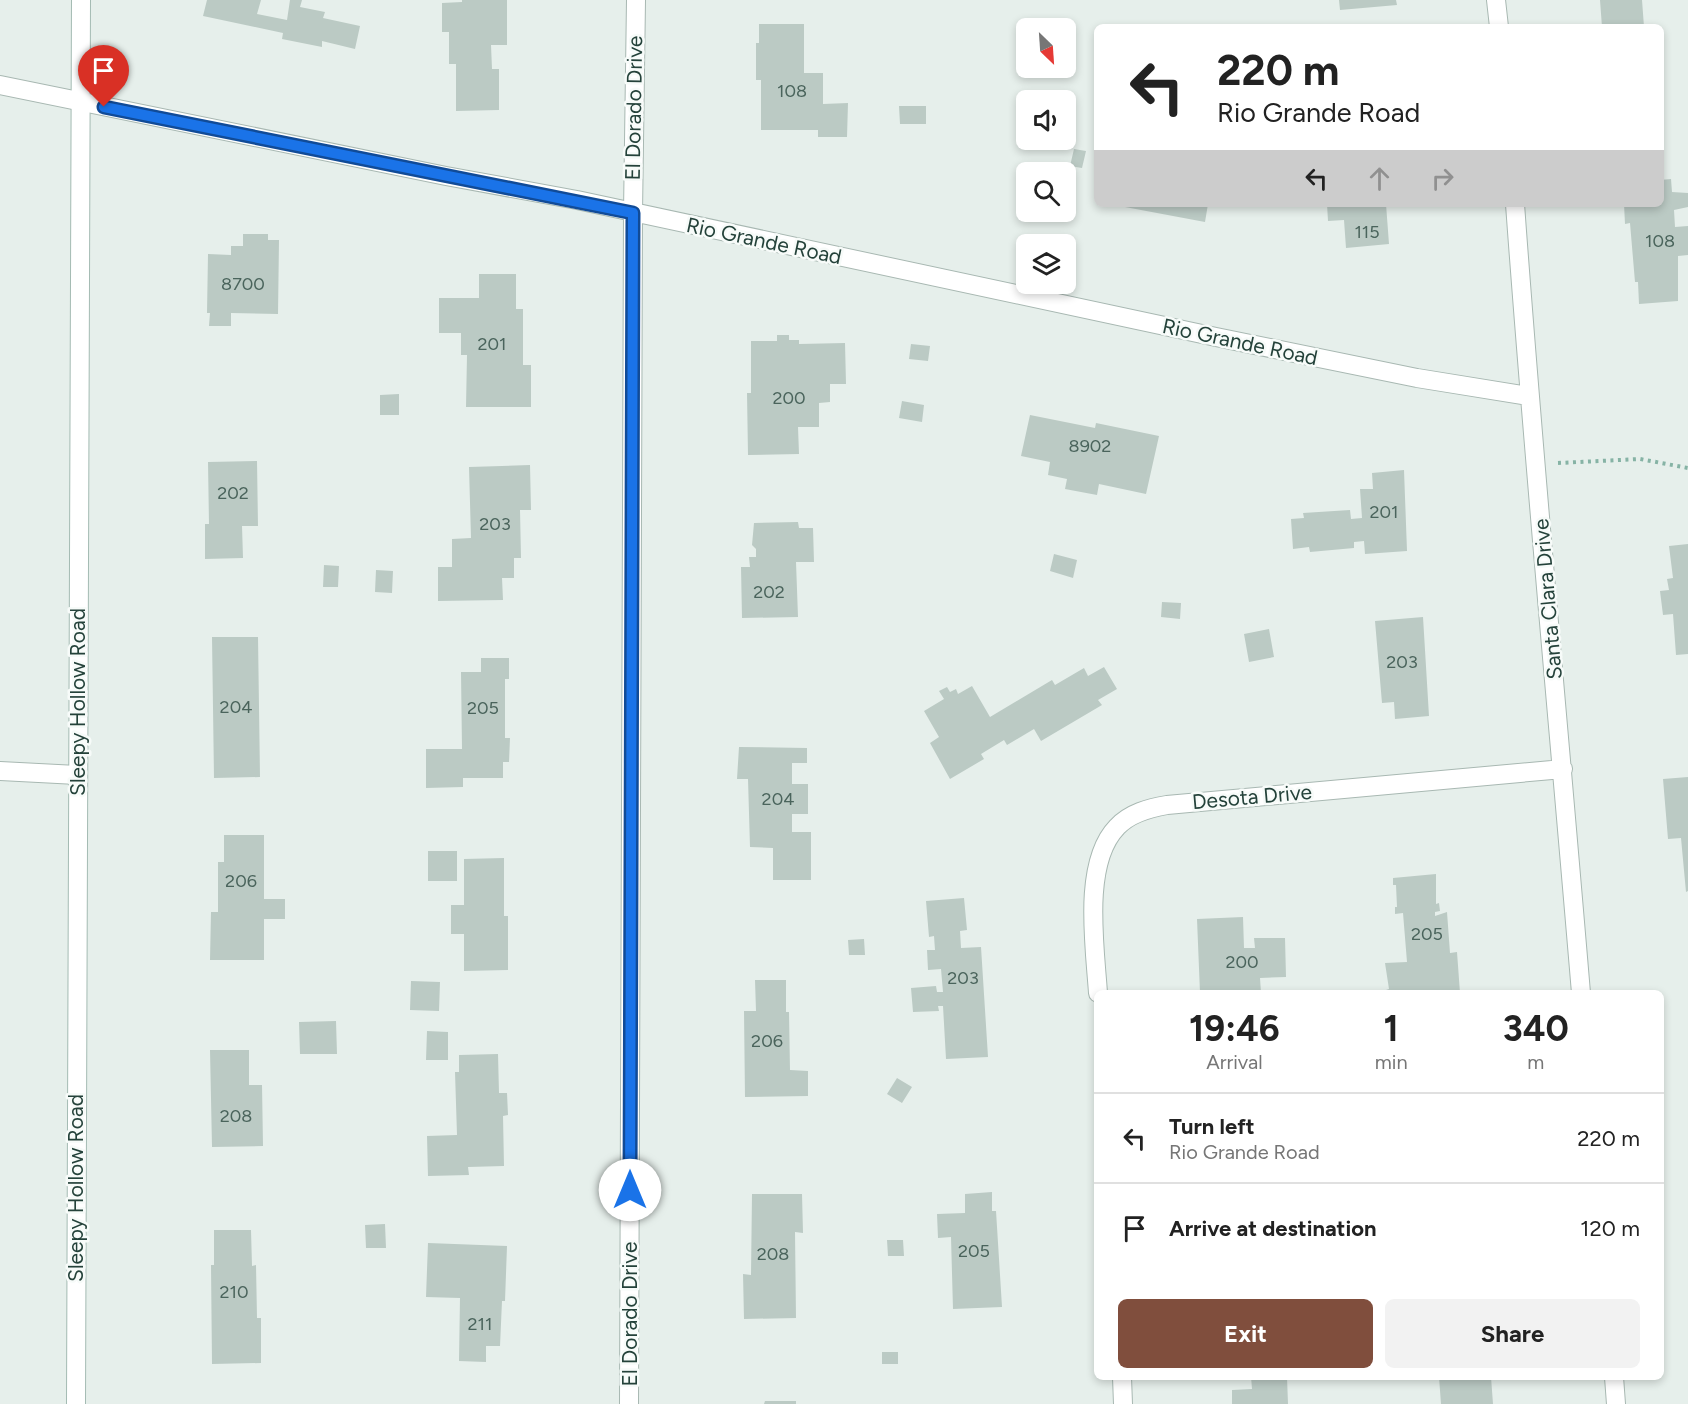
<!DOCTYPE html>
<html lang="en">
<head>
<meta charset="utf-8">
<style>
	body { margin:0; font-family:Figtree,sans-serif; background:#f2f2f2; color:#222; height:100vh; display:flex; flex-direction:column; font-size:22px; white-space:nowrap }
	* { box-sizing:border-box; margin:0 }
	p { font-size:20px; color:#767676 }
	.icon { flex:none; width:33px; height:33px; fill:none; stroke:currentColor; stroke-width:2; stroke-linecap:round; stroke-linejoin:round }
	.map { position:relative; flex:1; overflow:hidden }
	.side { position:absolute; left:1094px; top:990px; width:570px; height:390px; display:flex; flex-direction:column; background:#fff; border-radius:9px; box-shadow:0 3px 9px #0003 }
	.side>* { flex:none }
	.banner { position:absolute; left:1094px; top:24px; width:570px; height:183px; border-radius:9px; box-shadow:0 3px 9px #0003; background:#fff; color:#222; overflow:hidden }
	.needle { width:39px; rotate:155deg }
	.controls { position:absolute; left:1016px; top:18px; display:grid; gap:12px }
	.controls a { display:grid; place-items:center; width:60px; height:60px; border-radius:9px; background:#fff; box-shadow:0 3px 9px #0003; font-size:30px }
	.pin { position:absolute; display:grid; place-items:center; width:51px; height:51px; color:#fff; margin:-62px -26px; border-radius:50% 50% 50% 0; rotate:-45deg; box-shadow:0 0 6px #0007 }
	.pin .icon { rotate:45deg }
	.me { position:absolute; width:66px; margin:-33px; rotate:0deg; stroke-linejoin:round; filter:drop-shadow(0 0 4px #0008) }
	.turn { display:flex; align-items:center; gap:21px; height:126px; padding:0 24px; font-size:27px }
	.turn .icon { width:78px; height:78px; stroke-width:2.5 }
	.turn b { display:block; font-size:42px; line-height:51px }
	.lanes { display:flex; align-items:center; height:57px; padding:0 24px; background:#0003; justify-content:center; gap:30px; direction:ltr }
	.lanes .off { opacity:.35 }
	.eta { display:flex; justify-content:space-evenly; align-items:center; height:102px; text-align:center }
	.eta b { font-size:36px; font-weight:700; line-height:42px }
	.primary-button { display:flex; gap:12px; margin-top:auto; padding:12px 24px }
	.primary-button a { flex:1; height:69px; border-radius:9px; background:#804e3d; color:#fff; font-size:24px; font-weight:700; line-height:69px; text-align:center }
	.primary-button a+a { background:#f2f2f2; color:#222 }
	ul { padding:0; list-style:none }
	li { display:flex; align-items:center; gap:18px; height:90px; padding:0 24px; border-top:2px solid #e0e0e0 }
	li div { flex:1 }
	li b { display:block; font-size:22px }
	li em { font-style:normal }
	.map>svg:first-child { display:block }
</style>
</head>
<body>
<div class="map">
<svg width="1688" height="1404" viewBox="0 0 1688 1404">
	<rect width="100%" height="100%" fill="#e6efeb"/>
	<path fill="#bbcac4" d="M 207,0 L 261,0 L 257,14 L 287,20 L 290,0 L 302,0 L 300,7 L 325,12 L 323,18 L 360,26 L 355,49 L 322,41 L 322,47 L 282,39 L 283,33 L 203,16 Z
		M 462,0 L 507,0 L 507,45 L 491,45 L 492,69 L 499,69 L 499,110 L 456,111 L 456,64 L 449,64 L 449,32 L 442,32 L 442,3 L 462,2 Z
		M 1339,0 L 1396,0 L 1397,5 L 1340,10 Z
		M 1600,0 L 1642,0 L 1644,27 L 1602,27 Z
		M 759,24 L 804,24 L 804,73 L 823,73 L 823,104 L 848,103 L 847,137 L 818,137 L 818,130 L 761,130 L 761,80 L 756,80 L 756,43 L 759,43 Z
		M 899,106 L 926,106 L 926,124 L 900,124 Z
		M 1074,149 L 1086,151 L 1082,168 L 1070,166 Z
		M 1671,179 L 1672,192 L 1688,193 L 1688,207 L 1674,210 L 1675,227 L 1688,226 L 1688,255 L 1678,256 L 1678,301 L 1639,304 L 1638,282 L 1635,282 L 1630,223 L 1625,224 L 1624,204 L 1660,204 L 1660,180 Z
		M 1109,204 L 1208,204 L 1205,222 Z
		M 1327,204 L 1386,204 L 1389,244 L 1346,248 L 1344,220 L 1328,221 Z
		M 243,234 L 268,234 L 268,240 L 279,240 L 278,314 L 231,313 L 231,326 L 209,326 L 210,313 L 207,313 L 208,254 L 231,255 L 231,246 L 243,246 Z
		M 479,274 L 516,274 L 516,309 L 523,309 L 523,365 L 531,365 L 531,407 L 466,407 L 467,355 L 461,355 L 461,333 L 439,333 L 439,298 L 479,298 Z
		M 777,335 L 789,335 L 789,340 L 799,340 L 799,344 L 845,343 L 846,384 L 830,384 L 830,402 L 819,403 L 819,427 L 798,427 L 799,454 L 748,455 L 747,393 L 751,393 L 751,341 L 777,341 Z
		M 911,344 L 930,346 L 928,361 L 909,359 Z
		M 399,394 L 399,415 L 380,415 L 380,395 Z
		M 902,401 L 924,405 L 922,422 L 899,418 Z
		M 1030,415 L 1095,428 L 1096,423 L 1159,436 L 1146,494 L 1099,484 L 1097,495 L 1065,489 L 1067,479 L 1048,475 L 1050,462 L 1021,456 Z
		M 257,461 L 258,526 L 242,526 L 243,558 L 205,559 L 205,524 L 209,524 L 208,462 Z
		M 530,465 L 531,510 L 520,510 L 521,558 L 514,558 L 514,578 L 502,578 L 503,600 L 438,601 L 438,567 L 452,567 L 452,539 L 471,538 L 469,467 Z
		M 1404,470 L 1407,551 L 1365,554 L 1364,541 L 1354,542 L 1354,548 L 1310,552 L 1309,547 L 1293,549 L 1291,519 L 1304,518 L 1303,513 L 1350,510 L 1351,519 L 1362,518 L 1360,489 L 1373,489 L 1372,473 Z
		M 798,522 L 799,528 L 813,528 L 814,562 L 796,562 L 798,617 L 742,618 L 741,567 L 750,567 L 749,557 L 756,557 L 756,549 L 752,545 L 754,523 Z
		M 1688,544 L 1688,654 L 1676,655 L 1673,614 L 1663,615 L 1660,591 L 1669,590 L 1667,579 L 1673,578 L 1669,546 Z
		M 1054,554 L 1077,560 L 1073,578 L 1050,571 Z
		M 324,565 L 339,566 L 338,587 L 323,587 Z
		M 376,570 L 393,571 L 392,593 L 375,592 Z
		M 1162,602 L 1181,603 L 1180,619 L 1161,617 Z
		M 1423,617 L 1429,716 L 1395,719 L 1394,702 L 1382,703 L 1375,621 Z
		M 1269,629 L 1274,657 L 1249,662 L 1244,634 Z
		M 212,637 L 258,637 L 260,777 L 214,778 Z
		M 481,658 L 509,658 L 509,679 L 505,679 L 505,738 L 510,738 L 509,762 L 503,762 L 503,778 L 463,778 L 463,787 L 426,788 L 426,749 L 462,749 L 461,672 L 481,672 Z
		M 1104,667 L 1117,689 L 1098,700 L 1102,705 L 1041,741 L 1034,729 L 1007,745 L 1004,740 L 981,754 L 984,759 L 950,779 L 930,743 L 939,737 L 924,711 L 944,699 L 939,691 L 947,687 L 950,692 L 956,689 L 958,694 L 972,686 L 990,717 L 1052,680 L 1055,685 L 1084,668 L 1088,676 Z
		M 739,747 L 807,748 L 807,763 L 792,763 L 792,784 L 808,784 L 808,814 L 792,814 L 792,832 L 811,832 L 811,880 L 773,880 L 773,848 L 750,847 L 748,779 L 737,779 Z
		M 1688,777 L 1688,891 L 1686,892 L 1681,838 L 1668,839 L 1663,779 Z
		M 224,835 L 264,835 L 264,899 L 285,899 L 285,919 L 264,919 L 264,960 L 210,960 L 211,912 L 218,912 L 218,862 L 224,862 Z
		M 428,851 L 457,851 L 457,881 L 428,881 Z
		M 504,858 L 504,916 L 508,916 L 508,970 L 464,971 L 464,934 L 451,934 L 451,905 L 464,905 L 464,859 Z
		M 1436,874 L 1436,904 L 1439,903 L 1440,911 L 1435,912 L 1435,916 L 1447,912 L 1450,953 L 1457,952 L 1460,993 L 1387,993 L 1386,990 L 1389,989 L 1385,963 L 1407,962 L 1403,913 L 1395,914 L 1395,907 L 1397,907 L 1396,885 L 1393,885 L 1393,878 Z
		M 964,898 L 967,930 L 960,931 L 961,948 L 981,947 L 988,1057 L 946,1059 L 943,1006 L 938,1006 L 939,1011 L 913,1012 L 911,988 L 936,986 L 937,992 L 943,992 L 941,969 L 928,970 L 927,950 L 935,950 L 934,936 L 929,937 L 926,901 Z
		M 1243,917 L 1244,948 L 1255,948 L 1254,938 L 1285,938 L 1286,977 L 1260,978 L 1261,993 L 1200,993 L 1197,919 Z
		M 864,939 L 865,955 L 849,955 L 848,940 Z
		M 755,980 L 786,980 L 786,1012 L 789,1012 L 790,1070 L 808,1071 L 808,1096 L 745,1097 L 744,1011 L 756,1011 Z
		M 411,981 L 440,982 L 439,1011 L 410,1010 Z
		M 336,1021 L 337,1054 L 300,1054 L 299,1022 Z
		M 427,1031 L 448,1032 L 448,1060 L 426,1060 Z
		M 210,1050 L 249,1050 L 249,1085 L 262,1085 L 263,1146 L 212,1147 Z
		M 498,1054 L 499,1093 L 507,1093 L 508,1115 L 503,1116 L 504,1166 L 468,1167 L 469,1175 L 428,1176 L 427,1136 L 457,1135 L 455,1072 L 459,1072 L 459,1055 Z
		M 897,1078 L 912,1087 L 902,1103 L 887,1094 Z
		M 992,1192 L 992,1211 L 996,1211 L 1002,1307 L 953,1309 L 951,1237 L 938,1238 L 937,1214 L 965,1213 L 965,1194 Z
		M 752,1194 L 802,1194 L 803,1233 L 795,1232 L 796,1318 L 744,1319 L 743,1274 L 751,1275 Z
		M 385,1224 L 386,1248 L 366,1248 L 365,1225 Z
		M 214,1230 L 251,1230 L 252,1266 L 256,1265 L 257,1318 L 261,1318 L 261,1363 L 212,1364 L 211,1265 L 214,1265 Z
		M 887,1240 L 903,1240 L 904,1256 L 888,1256 Z
		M 428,1243 L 507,1246 L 505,1301 L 502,1301 L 500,1346 L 486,1346 L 486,1362 L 459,1361 L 460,1298 L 426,1297 Z
		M 882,1352 L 898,1352 L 898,1364 L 882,1364 Z
		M 1251,1377 L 1287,1377 L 1288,1404 L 1232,1404 L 1232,1390 L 1252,1389 Z
		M 1439,1377 L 1491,1377 L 1493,1404 L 1441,1404 Z
		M 765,1401 L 796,1401 L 796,1404 L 764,1404 Z"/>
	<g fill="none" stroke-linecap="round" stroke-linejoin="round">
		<defs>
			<path id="street" d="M 1496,0 L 1499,27
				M 0,85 L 446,176 L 577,200 L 1216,337 L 1417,378 L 1529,396
				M 1515,204 C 1534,467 1559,730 1581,993
				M 0,771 L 77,775
				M 1098,993 C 1095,947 1082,863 1117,827 C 1130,813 1149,808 1167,805 L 1563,769
				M 1122,1377 L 1123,1404
				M 1614,1377 L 1616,1404
				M 629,1404 L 633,213 L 636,0"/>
			<path id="secondary" d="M 76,1404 L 81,0"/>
		</defs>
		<use href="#street" stroke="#a8b8b2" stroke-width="20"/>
		<use href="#secondary" stroke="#a4bbb3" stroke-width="20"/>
		<path stroke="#86b3a5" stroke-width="4" stroke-dasharray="3 4.5" stroke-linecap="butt" d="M 1558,463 L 1640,459 L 1688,468"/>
		<use href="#street" stroke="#fff" stroke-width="18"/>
		<use href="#secondary" stroke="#fff" stroke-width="18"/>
	</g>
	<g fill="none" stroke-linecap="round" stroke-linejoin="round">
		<defs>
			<path id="route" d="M 104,107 L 633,213 L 630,1190"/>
		</defs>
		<use href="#route" stroke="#114b97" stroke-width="15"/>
		<use href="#route" stroke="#1a73e8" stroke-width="10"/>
	</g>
	<g text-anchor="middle" stroke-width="5" stroke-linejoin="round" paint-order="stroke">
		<g font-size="18" fill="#4a645c">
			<text x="792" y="97">108</text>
			<text x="1367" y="238">115</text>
			<text x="1660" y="247">108</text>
			<text x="243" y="290">8700</text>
			<text x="492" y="350">201</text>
			<text x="789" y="404">200</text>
			<text x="1090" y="452">8902</text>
			<text x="233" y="499">202</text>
			<text x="1384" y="518">201</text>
			<text x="495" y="530">203</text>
			<text x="769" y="598">202</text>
			<text x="1402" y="668">203</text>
			<text x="236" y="713">204</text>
			<text x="483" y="714">205</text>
			<text x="778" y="805">204</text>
			<text x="241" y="887">206</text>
			<text x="1427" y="940">205</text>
			<text x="1242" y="968">200</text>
			<text x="963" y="984">203</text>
			<text x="767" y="1047">206</text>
			<text x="236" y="1122">208</text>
			<text x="974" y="1257">205</text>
			<text x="773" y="1260">208</text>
			<text x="234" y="1298">210</text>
			<text x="480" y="1330">211</text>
		</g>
		<g font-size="21" fill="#24423a" stroke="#f7fbf9">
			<text transform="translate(634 108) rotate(-89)" y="7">El Dorado Drive</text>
			<text transform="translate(764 241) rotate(12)" y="7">Rio Grande Road</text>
			<text transform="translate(1240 342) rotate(12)" y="7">Rio Grande Road</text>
			<text transform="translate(1548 599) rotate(-95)" y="7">Santa Clara Drive</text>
			<text transform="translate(78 702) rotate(-90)" y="7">Sleepy Hollow Road</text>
			<text transform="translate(1252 797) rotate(-5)" y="7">Desota Drive</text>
			<text transform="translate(76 1188) rotate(-90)" y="7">Sleepy Hollow Road</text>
			<text transform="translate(630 1314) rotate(-90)" y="7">El Dorado Drive</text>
		</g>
	</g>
</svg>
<div class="controls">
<a><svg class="needle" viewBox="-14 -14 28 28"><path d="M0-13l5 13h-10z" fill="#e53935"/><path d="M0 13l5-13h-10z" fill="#767676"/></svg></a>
<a><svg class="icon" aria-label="sound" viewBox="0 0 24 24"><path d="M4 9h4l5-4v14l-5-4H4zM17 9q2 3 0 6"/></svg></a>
<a><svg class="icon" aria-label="search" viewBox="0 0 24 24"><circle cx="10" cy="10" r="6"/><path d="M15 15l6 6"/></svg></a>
<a><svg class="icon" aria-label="layers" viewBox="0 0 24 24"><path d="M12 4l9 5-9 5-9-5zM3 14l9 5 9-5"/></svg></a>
</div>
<div class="pin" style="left:104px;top:107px;background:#d93025"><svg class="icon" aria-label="arrive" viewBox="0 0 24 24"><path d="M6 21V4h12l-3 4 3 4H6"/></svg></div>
<svg class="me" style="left:630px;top:1190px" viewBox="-20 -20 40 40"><circle r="19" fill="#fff"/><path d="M0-13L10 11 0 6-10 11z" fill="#1a73e8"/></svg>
<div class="banner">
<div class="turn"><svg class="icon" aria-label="left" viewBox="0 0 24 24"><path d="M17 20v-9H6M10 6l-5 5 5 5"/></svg><div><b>220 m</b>Rio Grande Road</div></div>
<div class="lanes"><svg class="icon" aria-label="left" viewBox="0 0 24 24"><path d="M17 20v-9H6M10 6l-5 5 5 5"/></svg><svg class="icon off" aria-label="ahead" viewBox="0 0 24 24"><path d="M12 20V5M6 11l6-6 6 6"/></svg><svg class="icon off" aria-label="right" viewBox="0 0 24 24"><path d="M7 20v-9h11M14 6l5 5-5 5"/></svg></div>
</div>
<section class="side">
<div class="eta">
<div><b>19:46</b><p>Arrival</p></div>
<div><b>1</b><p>min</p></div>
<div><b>340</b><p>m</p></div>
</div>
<ul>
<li><svg class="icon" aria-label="left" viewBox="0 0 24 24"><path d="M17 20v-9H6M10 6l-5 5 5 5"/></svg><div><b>Turn left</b><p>Rio Grande Road</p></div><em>220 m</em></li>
<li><svg class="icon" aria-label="arrive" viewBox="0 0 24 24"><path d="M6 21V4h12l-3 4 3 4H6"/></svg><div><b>Arrive at destination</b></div><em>120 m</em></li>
</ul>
<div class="primary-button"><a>Exit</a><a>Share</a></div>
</section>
</div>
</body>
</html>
